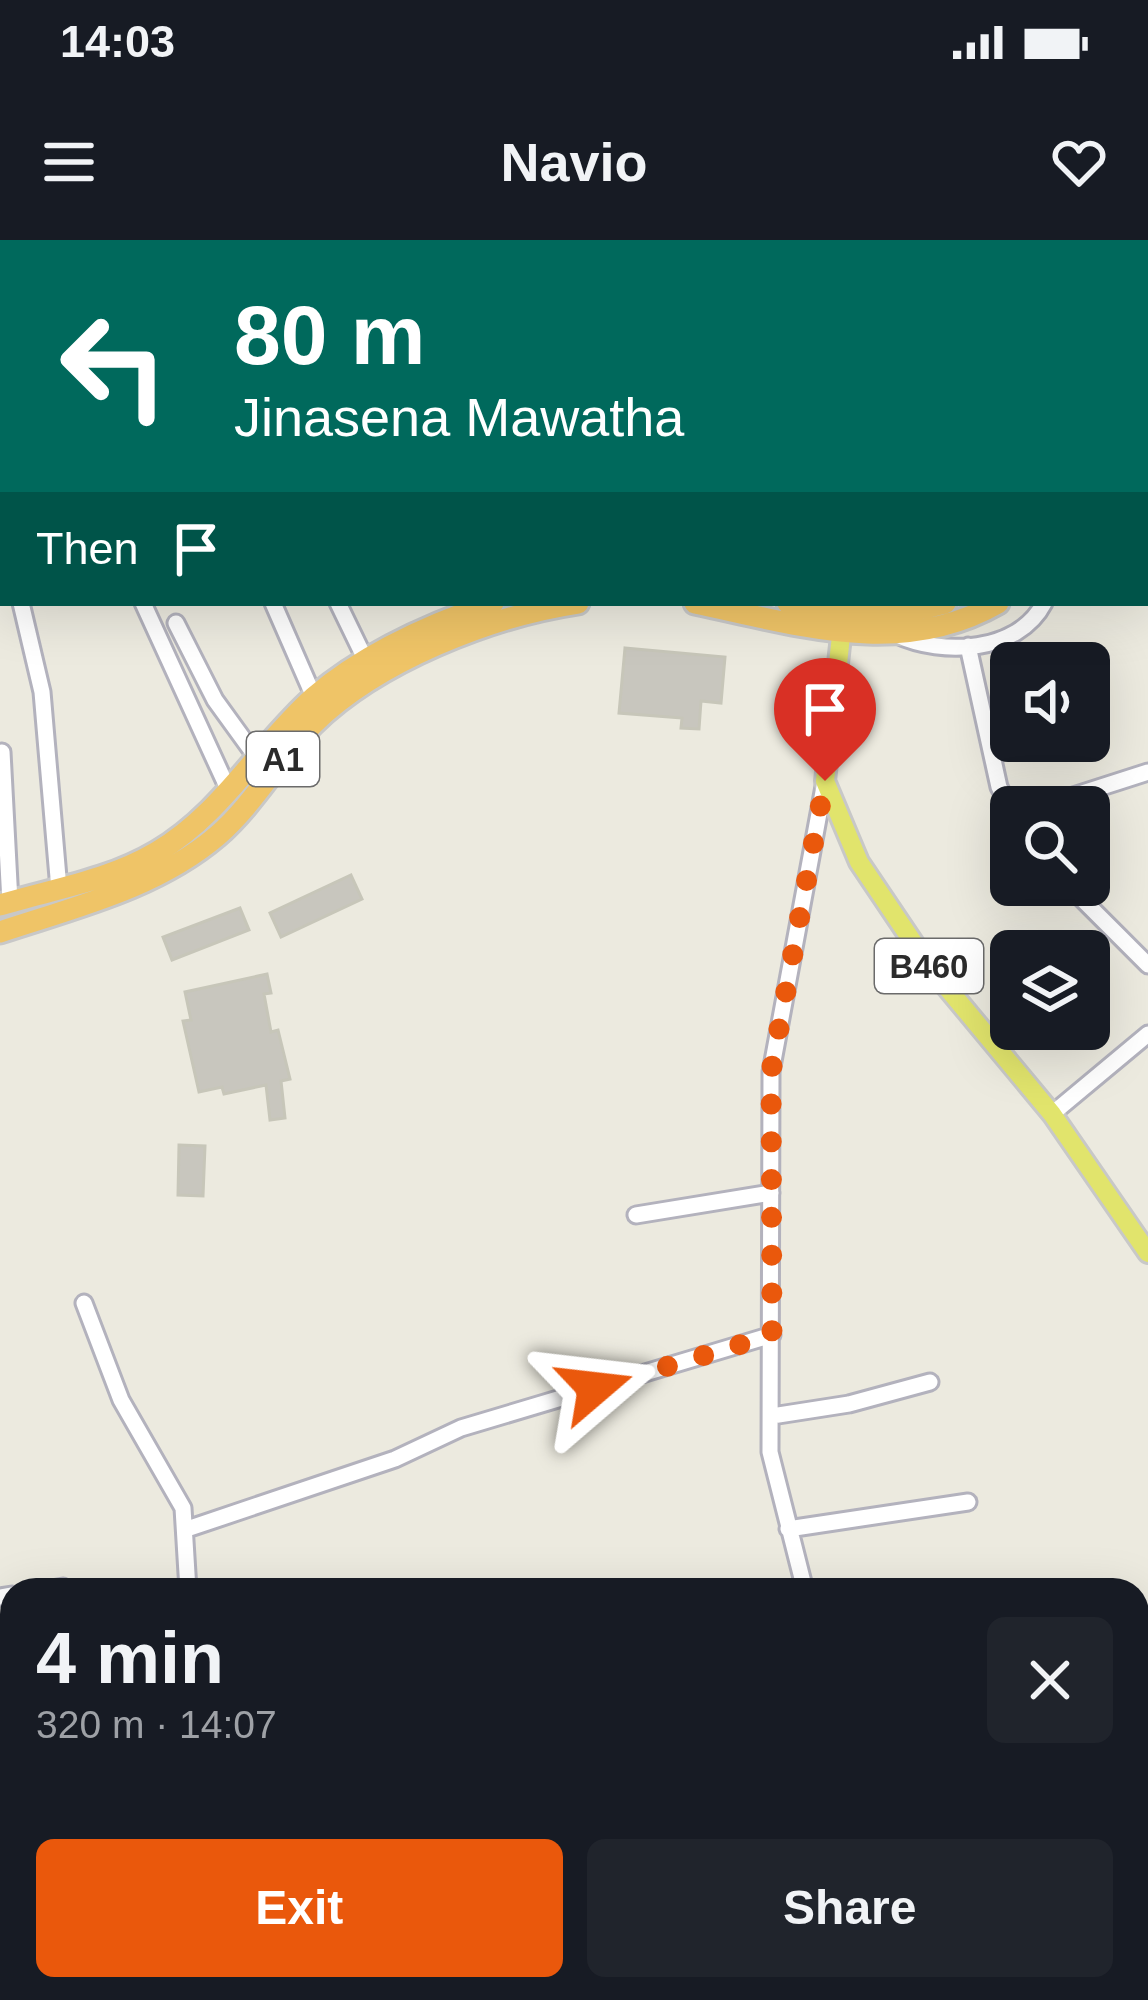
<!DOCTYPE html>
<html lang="en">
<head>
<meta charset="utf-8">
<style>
	body { margin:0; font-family:Helvetica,sans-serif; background:#20242c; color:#f1f3f6; height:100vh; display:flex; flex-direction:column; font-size:45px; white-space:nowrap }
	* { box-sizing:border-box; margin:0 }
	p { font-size:39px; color:#9ea1a6 }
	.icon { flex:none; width:66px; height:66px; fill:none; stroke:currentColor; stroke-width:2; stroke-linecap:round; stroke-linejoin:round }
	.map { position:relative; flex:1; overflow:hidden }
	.panel { position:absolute; left:0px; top:1338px; width:1149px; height:423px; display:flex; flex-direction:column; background:#171b24; border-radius:36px 36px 0 0; box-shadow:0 12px 48px #0002 }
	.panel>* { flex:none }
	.hud { position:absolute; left:0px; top:0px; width:1149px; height:366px; box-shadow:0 12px 48px #0002; background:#00695c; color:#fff; overflow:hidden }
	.controls { position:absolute; left:990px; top:402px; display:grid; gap:24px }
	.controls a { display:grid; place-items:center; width:120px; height:120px; border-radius:18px; background:#171b24; box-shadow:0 12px 48px #0002; font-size:60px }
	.pin { position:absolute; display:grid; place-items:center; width:102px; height:102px; color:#fff; margin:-123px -51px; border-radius:50% 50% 50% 0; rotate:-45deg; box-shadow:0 0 12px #0007 }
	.pin .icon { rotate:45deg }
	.me { position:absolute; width:132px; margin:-66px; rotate:73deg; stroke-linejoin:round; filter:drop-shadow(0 0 9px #0008) }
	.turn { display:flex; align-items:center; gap:42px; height:252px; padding:0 36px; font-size:54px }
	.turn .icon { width:156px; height:156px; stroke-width:2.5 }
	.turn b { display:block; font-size:84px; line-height:102px }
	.then { display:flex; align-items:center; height:114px; padding:0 36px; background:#0003; gap:24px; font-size:45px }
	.round { display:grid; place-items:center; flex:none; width:126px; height:126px; border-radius:18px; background:#20242c }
	.summary { display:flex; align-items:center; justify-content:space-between; height:204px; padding:0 36px }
	h1 { font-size:72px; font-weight:800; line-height:90px }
	.action { display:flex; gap:24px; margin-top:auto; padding:24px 36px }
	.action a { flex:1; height:138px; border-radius:18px; background:#ea580c; color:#fff; font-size:48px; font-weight:800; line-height:138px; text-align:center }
	.action a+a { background:#20242c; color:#f1f3f6 }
	.status { display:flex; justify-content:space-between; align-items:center; height:84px; padding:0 60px; background:#171b24; direction:ltr }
	.status svg { height:33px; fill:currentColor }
	header { display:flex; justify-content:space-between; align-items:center; height:156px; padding:0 36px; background:#171b24; font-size:54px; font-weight:800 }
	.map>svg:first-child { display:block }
</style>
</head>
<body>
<div class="status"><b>14:03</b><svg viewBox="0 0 49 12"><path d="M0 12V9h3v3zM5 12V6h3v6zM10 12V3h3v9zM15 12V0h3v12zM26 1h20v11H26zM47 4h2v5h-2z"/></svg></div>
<header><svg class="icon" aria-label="menu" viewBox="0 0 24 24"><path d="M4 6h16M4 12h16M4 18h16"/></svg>Navio<svg class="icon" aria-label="heart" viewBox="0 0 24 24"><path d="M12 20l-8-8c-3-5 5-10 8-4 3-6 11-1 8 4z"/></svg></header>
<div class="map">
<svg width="1148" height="1760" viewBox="0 0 1148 1760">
	<rect width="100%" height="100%" fill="#eceadf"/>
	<path fill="#c8c6be" stroke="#c7c6b9" stroke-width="3" d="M 625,408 L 725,417 L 721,463 L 701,461 L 699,489 L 681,488 L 682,478 L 619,473 Z
		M 351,635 L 362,659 L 281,697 L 270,673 Z
		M 240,668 L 249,690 L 172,720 L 163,697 Z
		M 267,734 L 271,753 L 264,754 L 271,792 L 278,790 L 290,839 L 281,841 L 285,878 L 270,880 L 266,845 L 224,854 L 222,847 L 199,852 L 183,781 L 191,780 L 185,752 Z
		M 179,905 L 205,906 L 203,956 L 178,955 Z"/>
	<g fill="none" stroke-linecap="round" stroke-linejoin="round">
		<defs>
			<path id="minor" d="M 106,0 L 107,3
				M 217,0 L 219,3
				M 621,0 L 621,3
				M 844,0 L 846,3
				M 0,121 L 3,119
				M 21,363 L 42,452 L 59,649
				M 143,363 L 229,551
				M 273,363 L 314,457
				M 338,363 L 368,425
				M 176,383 L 215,460 L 257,518
				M 897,395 C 942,416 1018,413 1044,363
				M 968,406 L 999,547 L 1011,569
				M 2,512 L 10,662
				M 1039,567 L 1148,532
				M 1068,645 L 1148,725
				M 1052,874 L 1148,794
				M 636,975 L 771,953
				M 84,1063 L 121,1160 L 183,1268 L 188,1350
				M 772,1176 L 849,1164 L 930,1142
				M 187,1289 L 395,1219 L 461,1188 L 772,1095
				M 788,1289 L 968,1262
				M 45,1350 L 63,1347
				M 805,1350 L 770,1212 L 771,832 L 825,541
				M 0,1357 L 12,1355
				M 0,1500 L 12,1529
				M 0,1619 L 12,1620
				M 146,1749 L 146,1760
				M 517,1749 L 518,1760
				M 57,1760 L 59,1749
				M 992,1760 L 995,1749"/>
			<path id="major" d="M 843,378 L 825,541 L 859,622 L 929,726 L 1052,874 L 1148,1013"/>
			<path id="highway" d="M 1146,122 L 1148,118
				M 1146,166 L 1148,162
				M 695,363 C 796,384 901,419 998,363
				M 788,363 C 842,375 891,379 945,363
				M 0,665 C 53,649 108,641 157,612 C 222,574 259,506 314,457 C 364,414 431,384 493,363
				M 0,692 C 75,667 156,648 217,596 C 254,564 279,518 313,484 C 377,421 491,376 578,363"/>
		</defs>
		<use href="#minor" stroke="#b3b2bd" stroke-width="21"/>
		<use href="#major" stroke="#c8c8c8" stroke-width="24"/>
		<use href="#highway" stroke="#c8c8c8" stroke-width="27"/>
		<use href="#minor" stroke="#fff" stroke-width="15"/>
		<use href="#major" stroke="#e1e46c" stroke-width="18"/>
		<use href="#highway" stroke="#efc467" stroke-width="21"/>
	</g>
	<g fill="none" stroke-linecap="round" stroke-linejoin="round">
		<path stroke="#ea580c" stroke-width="21" stroke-dasharray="0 37.8" d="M 595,1148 L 772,1095 L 771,832 L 825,541"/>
	</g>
	<g text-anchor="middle" stroke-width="9" stroke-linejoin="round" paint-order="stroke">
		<g fill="#fff" stroke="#6b6b6b" stroke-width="3">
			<rect x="247" y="492" width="72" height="54" rx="9"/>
			<rect x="875" y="699" width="108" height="54" rx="9"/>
		</g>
		<g font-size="33" font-weight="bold" fill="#2b2b2b">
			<text x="283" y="531">A1</text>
			<text x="929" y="738">B460</text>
		</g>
	</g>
</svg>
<div class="controls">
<a><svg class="icon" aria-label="sound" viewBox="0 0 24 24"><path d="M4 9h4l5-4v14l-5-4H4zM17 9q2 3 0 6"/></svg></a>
<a><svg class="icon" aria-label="search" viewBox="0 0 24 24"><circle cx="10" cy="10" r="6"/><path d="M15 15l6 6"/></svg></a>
<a><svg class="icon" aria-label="layers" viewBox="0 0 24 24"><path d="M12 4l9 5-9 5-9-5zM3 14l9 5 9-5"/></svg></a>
</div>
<div class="pin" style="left:825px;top:541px;background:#d93025"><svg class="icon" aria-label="arrive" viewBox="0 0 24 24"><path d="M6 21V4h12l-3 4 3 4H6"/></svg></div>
<svg class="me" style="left:595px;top:1148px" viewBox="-20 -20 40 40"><path d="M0-17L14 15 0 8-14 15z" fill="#ea580c" stroke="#fff" stroke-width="4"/></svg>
<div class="hud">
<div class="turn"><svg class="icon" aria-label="left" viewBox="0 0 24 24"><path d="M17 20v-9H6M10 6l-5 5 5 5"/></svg><div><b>80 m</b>Jinasena Mawatha</div></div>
<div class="then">Then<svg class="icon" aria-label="arrive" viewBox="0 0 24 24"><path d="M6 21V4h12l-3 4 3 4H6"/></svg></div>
</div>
<section class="panel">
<div class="summary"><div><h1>4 min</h1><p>320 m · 14:07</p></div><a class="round"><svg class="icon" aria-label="close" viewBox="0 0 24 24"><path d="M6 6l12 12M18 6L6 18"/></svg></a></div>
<div class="action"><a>Exit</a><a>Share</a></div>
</section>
</div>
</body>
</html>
